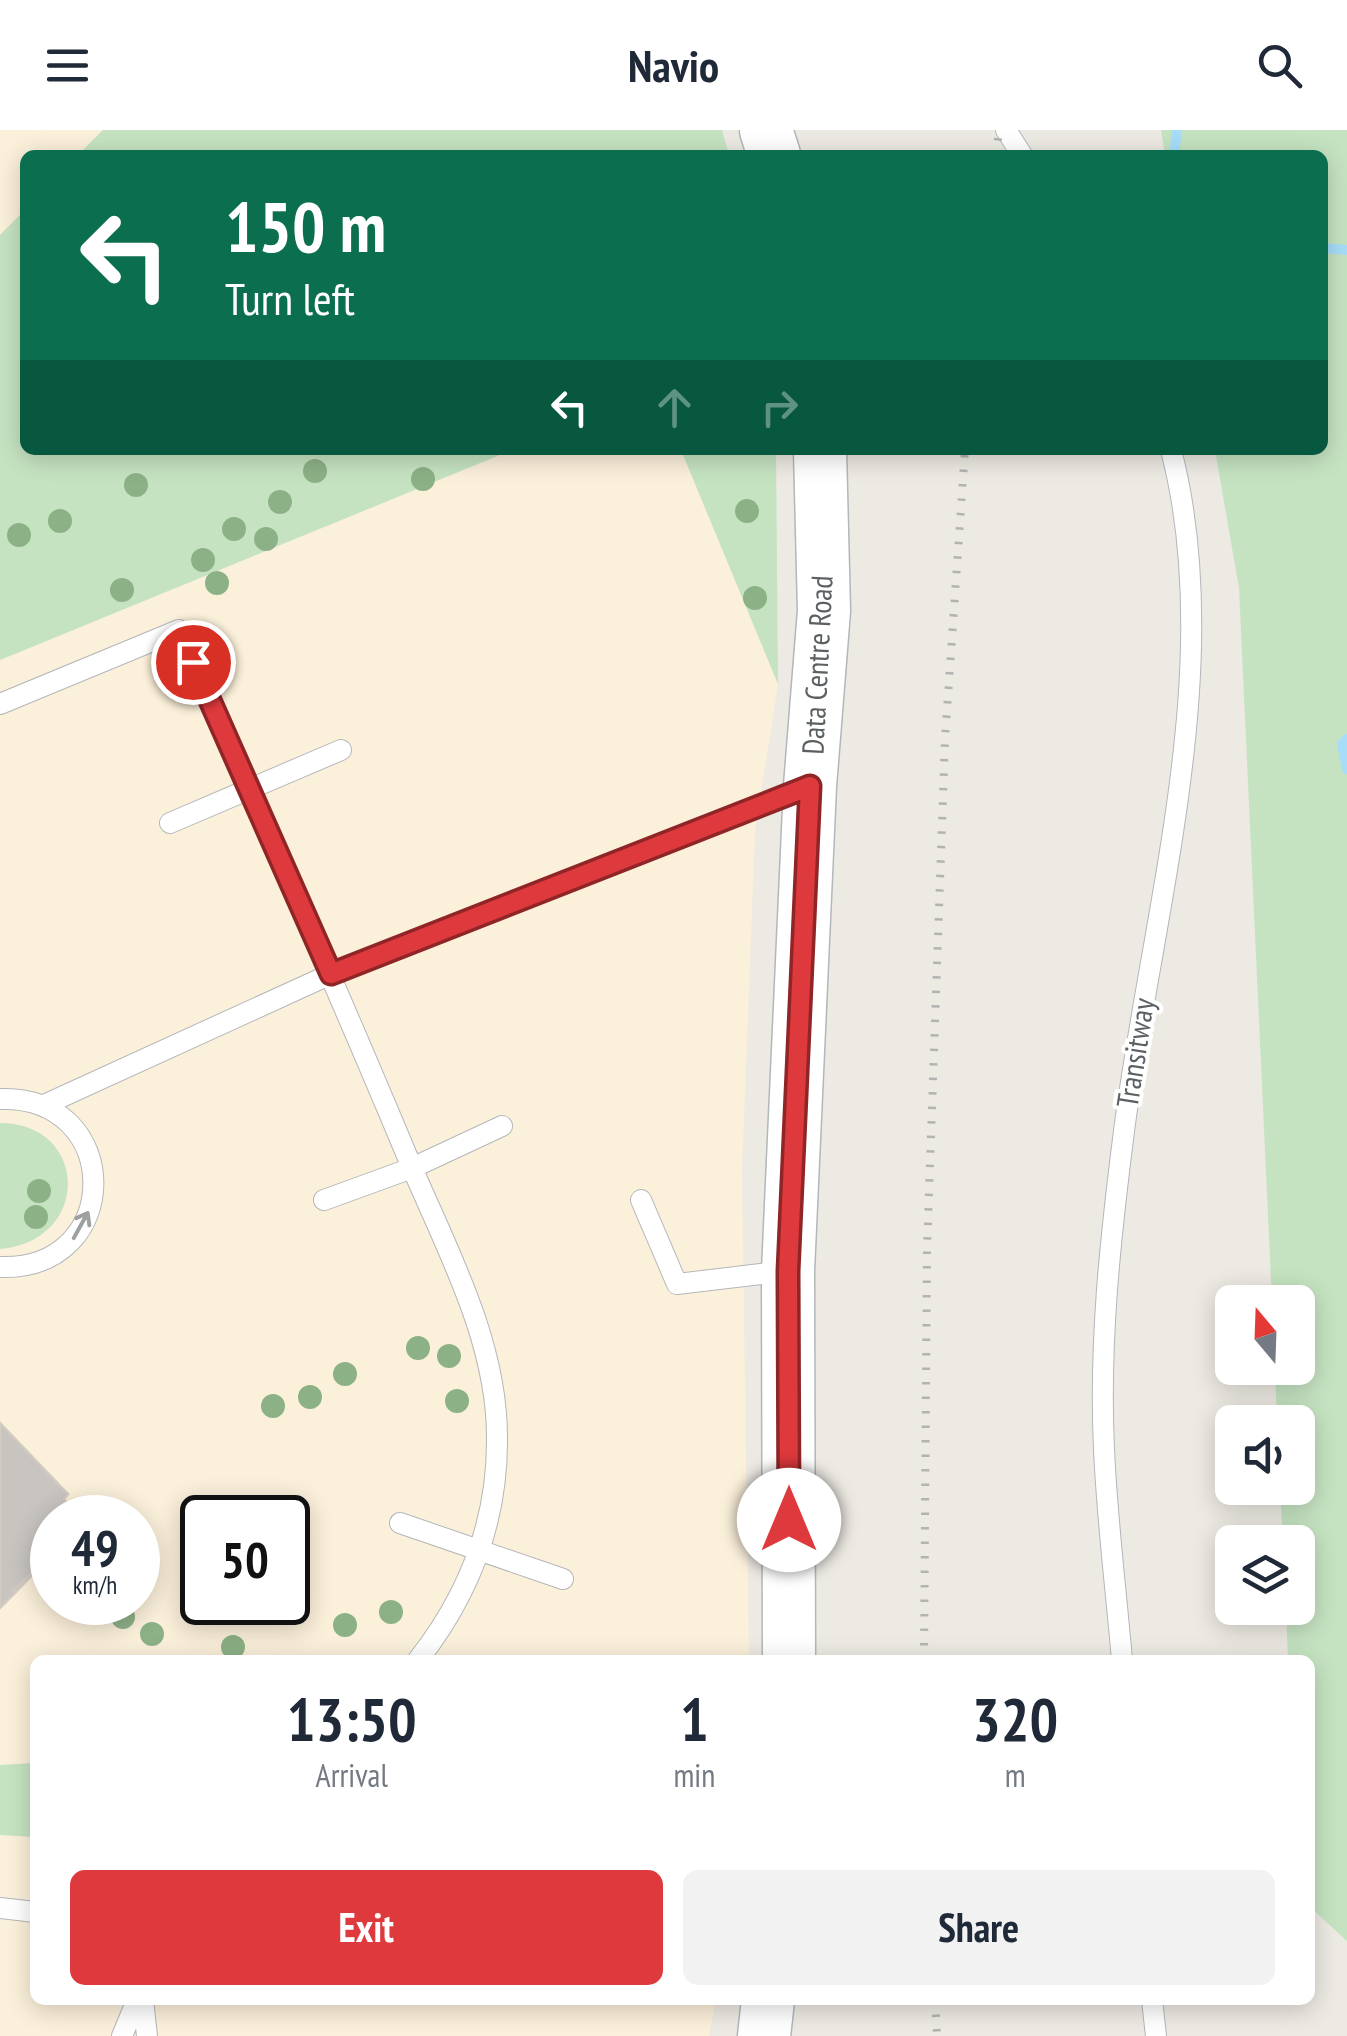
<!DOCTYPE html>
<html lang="en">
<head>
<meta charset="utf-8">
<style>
	body { margin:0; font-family:"PT Sans Narrow",sans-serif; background:#f2f2f3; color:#1f2937; height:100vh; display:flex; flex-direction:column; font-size:38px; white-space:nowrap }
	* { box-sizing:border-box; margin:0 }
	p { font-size:32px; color:#747a83 }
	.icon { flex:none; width:55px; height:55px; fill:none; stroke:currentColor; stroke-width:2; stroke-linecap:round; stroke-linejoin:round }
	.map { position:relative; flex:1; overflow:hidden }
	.side { position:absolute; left:30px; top:1525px; width:1285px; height:350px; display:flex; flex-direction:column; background:#fff; border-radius:15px; box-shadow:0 5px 25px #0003 }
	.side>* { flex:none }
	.hud { position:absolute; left:20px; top:20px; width:1308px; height:305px; border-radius:15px; box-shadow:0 5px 25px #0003; background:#0b6e4f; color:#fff; overflow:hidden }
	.needle { width:65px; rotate:341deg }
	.buttons { position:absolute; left:1215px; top:1155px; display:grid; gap:20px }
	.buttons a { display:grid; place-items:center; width:100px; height:100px; border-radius:15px; background:#fff; box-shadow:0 5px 25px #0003; font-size:50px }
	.speed { position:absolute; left:30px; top:1365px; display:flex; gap:20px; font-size:50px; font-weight:700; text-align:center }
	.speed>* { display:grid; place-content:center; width:130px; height:130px; border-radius:50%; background:#fff; box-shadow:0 5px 25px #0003; line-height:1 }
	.speed small { font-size:25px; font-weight:400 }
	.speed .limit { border:5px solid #111; border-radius:15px; background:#fff; color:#111 }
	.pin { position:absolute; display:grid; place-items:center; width:85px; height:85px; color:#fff; margin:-42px; border:5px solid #fff; border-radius:50%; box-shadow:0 2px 10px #0007 }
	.me { position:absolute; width:110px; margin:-55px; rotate:0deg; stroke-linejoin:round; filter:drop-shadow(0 0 8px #0008) }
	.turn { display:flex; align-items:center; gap:35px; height:210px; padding:0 40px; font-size:45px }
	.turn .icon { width:130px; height:130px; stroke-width:2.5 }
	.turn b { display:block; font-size:70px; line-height:85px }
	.lanes { display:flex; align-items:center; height:95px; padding:0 40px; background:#0003; justify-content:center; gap:50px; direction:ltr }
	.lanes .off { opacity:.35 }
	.eta { display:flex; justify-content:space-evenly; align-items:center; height:170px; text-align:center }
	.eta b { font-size:60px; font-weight:700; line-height:70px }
	.cta { display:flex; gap:20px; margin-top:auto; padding:20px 40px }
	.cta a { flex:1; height:115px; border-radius:15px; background:#de393c; color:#fff; font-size:40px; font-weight:700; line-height:115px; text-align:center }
	.cta a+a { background:#f2f2f3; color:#1f2937 }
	header { display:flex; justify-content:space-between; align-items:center; height:130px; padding:0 40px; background:#fff; font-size:45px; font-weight:700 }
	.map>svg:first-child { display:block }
</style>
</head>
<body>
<header><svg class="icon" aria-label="menu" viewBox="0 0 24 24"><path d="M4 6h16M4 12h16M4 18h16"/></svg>Navio<svg class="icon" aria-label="search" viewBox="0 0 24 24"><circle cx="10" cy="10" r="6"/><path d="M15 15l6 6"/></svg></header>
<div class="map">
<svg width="1347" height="1906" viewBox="0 0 1347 1906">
	<rect width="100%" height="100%" fill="#edeae3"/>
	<path fill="#fbf0da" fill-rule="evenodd" d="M 0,0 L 103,0 L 78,25 L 25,25 L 25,80 L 0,105 Z
		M 512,320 L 681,320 L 778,554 L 755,702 L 742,1041 L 749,1530 L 35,1530 L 35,1870 L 716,1870 L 709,1906 L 0,1906 L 0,530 ZM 52,1388 L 138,1388 L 138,1472 L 52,1472 ZM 202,1388 L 288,1388 L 288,1472 L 202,1472 Z"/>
	<path fill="#c5e3c1" d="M 103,0 L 722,0 L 729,25 L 78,25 Z
		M 1161,0 L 1347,0 L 1347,1811 L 1310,1777 L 1310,1530 L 1288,1530 L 1286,1478 L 1298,1478 L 1298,1412 L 1283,1412 L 1280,1358 L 1298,1358 L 1298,1292 L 1277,1292 L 1275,1238 L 1298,1238 L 1298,1172 L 1272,1172 L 1239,458 L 1215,320 L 1322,320 L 1322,25 L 1165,25 Z
		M 25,80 L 25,320 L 512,320 L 0,530 L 0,105 Z
		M 681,320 L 776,320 L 778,554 Z
		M 0,993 C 89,993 92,1111 0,1119 Z
		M 35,1633 L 35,1707 L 0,1705 L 0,1635 Z"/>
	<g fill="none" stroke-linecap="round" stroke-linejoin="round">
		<path stroke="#a7ddf9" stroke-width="10" d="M 1174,25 L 1177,0
			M 1322,118 L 1347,120
			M 1347,609 L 1342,614 L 1347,639"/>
	</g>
	<path fill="#c8c5c0" stroke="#d1cbc2" stroke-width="2.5" d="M 0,1293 L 68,1364 L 64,1369 L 67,1373 L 57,1384 L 61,1388 L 52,1388 L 52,1425 L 0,1478 Z
		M 0,1293 L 68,1364 L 64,1369 L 67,1373 L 57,1384 L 61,1388 L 52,1388 L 52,1425 L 13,1460 L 16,1462 L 0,1478 Z"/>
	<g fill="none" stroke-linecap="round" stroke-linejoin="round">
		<defs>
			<path id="lane" d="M 1006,0 L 1022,25
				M 0,574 L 179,500 C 255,673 332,846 405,1021 C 442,1111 497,1206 497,1307 C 498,1390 469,1465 418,1530
				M 170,693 L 341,620
				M 0,969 C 124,965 125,1141 0,1137
				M 44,975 L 331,844 L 808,657
				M 324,1070 L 412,1038 L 502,996
				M 641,1070 L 677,1154 L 786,1141
				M 400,1393 L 563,1449
				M 1122,1530 C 1116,1460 1107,1389 1104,1319 C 1099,1215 1110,1112 1123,1009 C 1150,788 1228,539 1171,320
				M 0,1778 L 35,1782
				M 143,1870 L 147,1906
				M 1152,1870 L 1156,1906
				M 122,1906 L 137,1870"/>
			<path id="secondary" d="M 766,0 L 774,25
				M 789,1530 L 788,1141 L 810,656 L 824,481 L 820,320
				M 764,1906 L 768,1870"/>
		</defs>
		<use href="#lane" stroke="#b4b6ba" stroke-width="22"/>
		<use href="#secondary" stroke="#b2b7ba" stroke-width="55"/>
		<use href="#lane" stroke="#fff" stroke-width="20"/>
		<use href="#secondary" stroke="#fff" stroke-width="52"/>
		<path stroke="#b2b3b3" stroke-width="8" stroke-dasharray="2.5 12" stroke-linecap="butt" d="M 996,25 L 999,0
			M 924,1530 L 927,1119 L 945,609 L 965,320
			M 935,1870 L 937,1906"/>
	</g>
	<g fill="#8db187">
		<circle cx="315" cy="341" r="12"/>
		<circle cx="423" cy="349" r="12"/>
		<circle cx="136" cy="355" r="12"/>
		<circle cx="280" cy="372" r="12"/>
		<circle cx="747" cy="381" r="12"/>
		<circle cx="60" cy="391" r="12"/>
		<circle cx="234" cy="399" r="12"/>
		<circle cx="19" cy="405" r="12"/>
		<circle cx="266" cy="409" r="12"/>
		<circle cx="203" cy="430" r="12"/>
		<circle cx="217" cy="453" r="12"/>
		<circle cx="122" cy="460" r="12"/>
		<circle cx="755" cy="468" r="12"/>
		<circle cx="39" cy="1061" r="12"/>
		<circle cx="36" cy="1087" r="12"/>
		<circle cx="418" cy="1218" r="12"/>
		<circle cx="449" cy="1226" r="12"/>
		<circle cx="345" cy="1244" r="12"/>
		<circle cx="310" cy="1267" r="12"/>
		<circle cx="457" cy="1271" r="12"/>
		<circle cx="273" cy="1276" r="12"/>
		<circle cx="391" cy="1482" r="12"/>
		<circle cx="123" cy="1487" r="12"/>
		<circle cx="345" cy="1495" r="12"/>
		<circle cx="152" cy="1504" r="12"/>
		<circle cx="233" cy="1517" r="12"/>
	</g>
	<defs><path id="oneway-shaft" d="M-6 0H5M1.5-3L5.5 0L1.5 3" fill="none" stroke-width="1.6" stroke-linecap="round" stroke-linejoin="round" transform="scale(2.5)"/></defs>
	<use stroke="#9da0a1" href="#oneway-shaft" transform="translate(81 1095) rotate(-61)"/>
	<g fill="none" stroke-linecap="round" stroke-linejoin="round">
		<defs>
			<path id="route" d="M 193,532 L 331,844 L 810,656 L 788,1141 L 789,1390"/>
		</defs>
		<use href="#route" stroke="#902527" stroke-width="25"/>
		<use href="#route" stroke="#de393c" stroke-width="18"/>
	</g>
	<g text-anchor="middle" stroke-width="8" stroke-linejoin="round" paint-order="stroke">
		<g font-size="30" fill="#5b6063" stroke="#fff">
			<text transform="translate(818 535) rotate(-87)" y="10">Data Centre Road</text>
			<text transform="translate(1136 923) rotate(-81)" y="10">Transitway</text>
		</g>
	</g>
</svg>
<div class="buttons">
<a><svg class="needle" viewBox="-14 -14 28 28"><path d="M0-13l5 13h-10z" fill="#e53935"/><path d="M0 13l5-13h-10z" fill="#747a83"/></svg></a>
<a><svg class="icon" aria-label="sound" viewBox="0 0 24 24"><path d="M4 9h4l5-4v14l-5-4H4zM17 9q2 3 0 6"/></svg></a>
<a><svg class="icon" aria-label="layers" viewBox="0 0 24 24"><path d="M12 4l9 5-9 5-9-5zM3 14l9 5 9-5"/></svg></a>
</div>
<div class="speed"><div>49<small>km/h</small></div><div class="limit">50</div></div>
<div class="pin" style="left:193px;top:532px;background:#d93025"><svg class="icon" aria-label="arrive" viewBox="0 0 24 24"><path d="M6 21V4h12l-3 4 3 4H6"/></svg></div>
<svg class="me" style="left:789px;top:1390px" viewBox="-20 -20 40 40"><circle r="19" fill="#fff"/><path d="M0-13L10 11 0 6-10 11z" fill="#de393c"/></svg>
<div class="hud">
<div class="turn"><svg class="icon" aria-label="left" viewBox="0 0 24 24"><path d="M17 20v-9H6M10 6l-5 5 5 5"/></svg><div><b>150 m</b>Turn left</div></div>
<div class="lanes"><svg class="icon" aria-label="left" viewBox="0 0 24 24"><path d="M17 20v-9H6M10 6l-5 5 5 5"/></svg><svg class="icon off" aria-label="ahead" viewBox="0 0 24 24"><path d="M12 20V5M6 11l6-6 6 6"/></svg><svg class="icon off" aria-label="right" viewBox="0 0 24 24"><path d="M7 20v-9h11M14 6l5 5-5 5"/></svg></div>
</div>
<section class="side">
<div class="eta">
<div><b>13:50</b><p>Arrival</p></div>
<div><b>1</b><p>min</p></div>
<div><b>320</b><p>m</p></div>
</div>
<div class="cta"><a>Exit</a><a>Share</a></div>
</section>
</div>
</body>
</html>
